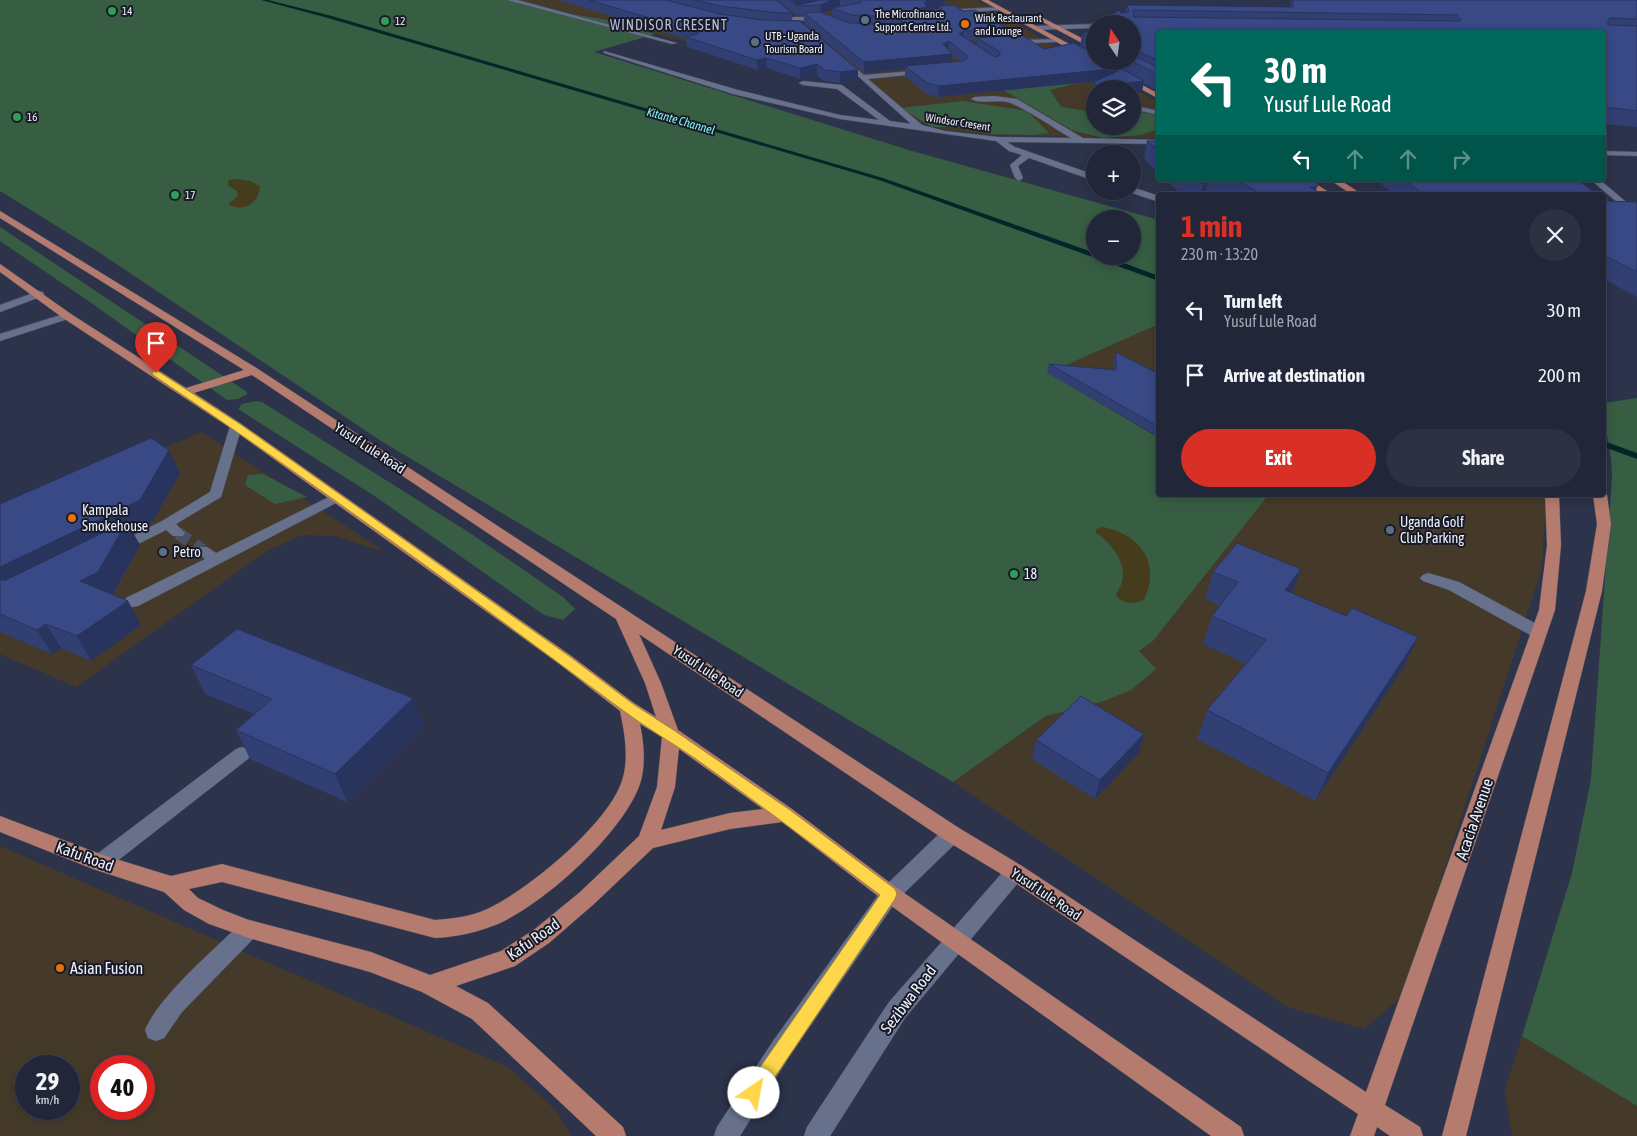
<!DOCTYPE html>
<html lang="en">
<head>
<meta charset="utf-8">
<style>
	body { margin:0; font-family:"Asap Condensed",sans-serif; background:#2d3243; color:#f1f3f6; height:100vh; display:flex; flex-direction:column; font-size:19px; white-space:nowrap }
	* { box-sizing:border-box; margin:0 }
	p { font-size:16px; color:#a2a5ae }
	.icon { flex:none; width:28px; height:28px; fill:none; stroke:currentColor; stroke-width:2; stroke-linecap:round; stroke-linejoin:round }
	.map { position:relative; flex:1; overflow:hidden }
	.details { position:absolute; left:1156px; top:192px; width:450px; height:305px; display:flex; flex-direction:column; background:#212638; border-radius:5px; box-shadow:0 2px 12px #0003,0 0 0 1px #3e4353 }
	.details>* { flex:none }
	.banner { position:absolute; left:1156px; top:30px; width:450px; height:152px; border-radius:5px; box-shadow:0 2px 12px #0003,0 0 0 1px #3e4353; background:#00695c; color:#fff; overflow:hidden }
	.needle { width:32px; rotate:347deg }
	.controls { position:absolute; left:1086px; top:15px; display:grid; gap:10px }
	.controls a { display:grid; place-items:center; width:55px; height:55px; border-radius:50%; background:#212638; box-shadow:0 2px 12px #0003,0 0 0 1px #3e4353; font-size:25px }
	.speed { position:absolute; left:15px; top:1055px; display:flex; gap:10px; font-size:25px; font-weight:700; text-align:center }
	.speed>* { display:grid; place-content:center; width:65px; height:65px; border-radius:50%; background:#212638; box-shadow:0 2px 12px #0003,0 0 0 1px #3e4353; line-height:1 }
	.speed small { font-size:12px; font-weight:400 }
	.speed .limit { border:8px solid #d22; background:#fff; color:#111 }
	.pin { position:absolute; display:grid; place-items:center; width:42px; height:42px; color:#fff; margin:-51px -21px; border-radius:50% 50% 50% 0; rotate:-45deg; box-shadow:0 0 5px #0007 }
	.pin .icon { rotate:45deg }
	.me { position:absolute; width:55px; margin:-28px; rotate:33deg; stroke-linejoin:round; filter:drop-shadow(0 0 4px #0008) }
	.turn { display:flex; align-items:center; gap:18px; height:105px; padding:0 25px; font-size:22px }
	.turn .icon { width:65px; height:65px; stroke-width:2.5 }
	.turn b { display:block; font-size:35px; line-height:42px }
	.lanes { display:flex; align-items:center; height:48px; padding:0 25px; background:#0003; justify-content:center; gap:25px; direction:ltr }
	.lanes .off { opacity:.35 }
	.round { display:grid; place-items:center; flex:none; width:52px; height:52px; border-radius:26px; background:#2d3243 }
	.headline { display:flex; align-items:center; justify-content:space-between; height:85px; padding:0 25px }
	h1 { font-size:30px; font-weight:700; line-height:38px; color:#d93025 }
	.cta { display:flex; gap:10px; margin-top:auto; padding:10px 25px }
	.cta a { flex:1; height:58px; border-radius:30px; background:#d93025; color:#fff; font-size:20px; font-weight:700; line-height:58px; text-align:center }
	.cta a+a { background:#2d3243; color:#f1f3f6 }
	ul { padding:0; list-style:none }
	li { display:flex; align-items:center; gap:15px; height:65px; padding:0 25px }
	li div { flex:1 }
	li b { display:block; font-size:19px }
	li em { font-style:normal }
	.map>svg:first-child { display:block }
</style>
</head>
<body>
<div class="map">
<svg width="1637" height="1136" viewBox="0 0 1637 1136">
	<rect width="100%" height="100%" fill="#2c334a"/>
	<path fill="#453a2a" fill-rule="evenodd" d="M 520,0 L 633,0 L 752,58 L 663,36 L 614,21 L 572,14 Z
		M 777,0 L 977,0 L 1040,38 L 1159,102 L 1159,138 L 990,135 L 940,129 L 917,121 ZM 1095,89 L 1132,89 L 1132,126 L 1095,126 Z
		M 1159,324 L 1159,437 L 1047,373 Z
		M 202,432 L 385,552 L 335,536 L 302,535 L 267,551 L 76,687 L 0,654 L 0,518 Z
		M 1260,495 L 1546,495 L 1542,568 L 1404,995 L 1364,1029 L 1287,1007 L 953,782 L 1153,641 L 1265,499 Z
		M 0,846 L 508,1067 L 557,1111 L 571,1136 L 0,1136 ZM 26,1066 L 69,1066 L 69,1109 L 26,1109 ZM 101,1066 L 144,1066 L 144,1109 L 101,1109 Z
		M 1522,1036 L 1637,1106 L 1637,1136 L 1512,1136 L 1505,1090 Z"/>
	<path fill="#375e43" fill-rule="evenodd" d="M 0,0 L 520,0 L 572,14 L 614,21 L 655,34 L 594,52 L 912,151 L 1159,220 L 1159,324 L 1048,373 L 1159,438 L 1159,495 L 1260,495 L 1266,498 L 1153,641 L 1139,651 L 1156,669 L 1131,690 L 1104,701 L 1046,716 L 953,782 L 381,441 L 97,251 L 0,191 ZM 1095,219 L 1132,219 L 1132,256 L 1095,256 Z
		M 1082,82 L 1050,90 L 1061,107 L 1087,111 L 1095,110 L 1095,126 L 1132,126 L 1133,111 L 1152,114 L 1159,119 L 1159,129 L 1140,135 L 1103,138 L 1072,130 L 993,84 Z
		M 962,101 L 1027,111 L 1049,133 L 1033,135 L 992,134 L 956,127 L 932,127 L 901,108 Z
		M 0,227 L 247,392 L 247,394 L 238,399 L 227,400 L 90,302 L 0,241 Z
		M 1637,398 L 1637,1106 L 1522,1036 L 1572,873 L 1591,779 L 1612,477 C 1612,452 1604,428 1604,403 Z
		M 256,401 L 262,402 L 473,535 L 563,597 L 575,609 L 563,620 L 544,615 L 376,497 L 238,409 L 242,404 Z
		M 263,474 L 307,497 L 275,504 L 245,485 L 248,475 Z"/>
	<path fill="#443c1b" d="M 238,179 L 250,181 L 260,186 C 259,204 243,213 228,204 L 237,197 L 238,192 L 228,185 L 229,180 Z
		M 1103,527 C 1141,535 1161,563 1144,600 C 1133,604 1125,605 1116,596 C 1117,590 1121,587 1122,582 C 1127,563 1111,542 1096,533 L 1096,529 Z"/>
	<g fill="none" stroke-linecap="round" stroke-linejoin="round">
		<path fill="#012728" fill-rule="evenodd" d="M 261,0 L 268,0 L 332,16 L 883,178 L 1095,253 L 1095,256 L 1105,256 L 1159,276 L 1159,281 L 879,180 L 328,18 Z
			M 1604,441 L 1637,453 L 1637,459 L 1604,447 Z"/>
		<path stroke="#495065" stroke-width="13" stroke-dasharray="13 7" stroke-linecap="butt" d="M 178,533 L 202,550"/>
		<defs>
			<path id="minor" d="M 507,0 L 517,0 L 677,43 L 672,44 Z
				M 1001,7 L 1003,10 L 934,14 L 939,18 L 939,20 L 925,22 L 922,20 L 931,18 L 925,13 L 928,11 Z
				M 793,17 L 824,17 L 827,19 L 824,21 L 791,20 Z
				M 1095,24 L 1095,28 L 1035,30 L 1032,28 L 1035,26 Z
				M 1059,39 L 1060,40 L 1057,42 L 1011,44 L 1008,42 L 1011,40 Z
				M 604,51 L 738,90 L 840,115 L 879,120 L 837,89 L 803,85 L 799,83 L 803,81 L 842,85 L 890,121 L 911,124 L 840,60 L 845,59 L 864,75 L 924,70 L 927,72 L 926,73 L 868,79 L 922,125 L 945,131 L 998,137 L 1071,138 C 1052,127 1033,113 1013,104 C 1001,98 980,105 971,99 L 975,97 L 994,96 L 1017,99 L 1083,138 L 1159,140 L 1159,144 L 1007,142 L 1015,147 L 1095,175 L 1095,181 L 1029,158 L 1018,166 L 1023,178 L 1019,181 L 1015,178 L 1010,165 L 1022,155 L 1009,151 L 996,141 L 840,119 L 733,94 L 604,53 Z
				M 1132,105 L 1159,111 L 1159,115 L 1132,109 Z
				M 1604,151 L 1637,152 L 1637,156 L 1604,155 Z
				M 1591,180 L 1600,180 L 1637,211 L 1637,219 Z
				M 1132,187 L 1159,196 L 1159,202 L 1129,192 L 1132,191 Z
				M 39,291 L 43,292 L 44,294 L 43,296 L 0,312 L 0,305 Z
				M 67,313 L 72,316 L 71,318 L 0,341 L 0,334 Z
				M 236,422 L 242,426 L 221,497 L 176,524 L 185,533 L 183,536 L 173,536 L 166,530 L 124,551 L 114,551 L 112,548 L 114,545 L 162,521 L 210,492 L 230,426 Z
				M 335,494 L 342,498 L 340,501 L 138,606 L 132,607 L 126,606 L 124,602 L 126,598 L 205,559 L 195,550 L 197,547 L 207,547 L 216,553 Z
				M 1428,573 L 1459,582 L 1544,628 L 1546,632 L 1544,636 L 1538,638 L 1532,636 L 1449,590 L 1423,581 L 1420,578 L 1423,575 Z
				M 242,747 L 248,749 L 251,754 L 248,759 L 107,869 L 100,871 L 93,869 L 90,863 L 93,857 L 236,749 Z
				M 952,826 L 959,828 L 962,834 L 959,840 L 897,900 L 789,1057 L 740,1136 L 714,1136 L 717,1127 L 773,1041 L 883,888 L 945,828 Z
				M 1015,863 L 1022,866 L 1025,872 L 1022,878 L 905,1018 L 830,1136 L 804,1136 L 807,1127 L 889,1002 L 1008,866 Z
				M 249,920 L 256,922 L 259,929 L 256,936 L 182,1012 L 164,1038 L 156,1041 L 148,1038 L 145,1030 C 160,995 214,950 242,922 Z"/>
			<path id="major" d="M 981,0 L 988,0 L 1095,58 L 1095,61 L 1098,61 L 1093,62 Z
				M 1039,16 L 1095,45 L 1095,50 L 1037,19 Z
				M 1123,77 L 1127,77 L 1159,94 L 1159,99 L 1123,79 Z
				M 1300,180 L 1310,180 L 1333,195 L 1323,195 Z
				M 1330,180 L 1340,180 L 1363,195 L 1353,195 Z
				M 0,211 L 258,369 L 959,828 L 1022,866 L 1366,1092 L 1539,610 L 1547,545 L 1545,495 L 1559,495 L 1561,545 L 1555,610 L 1385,1105 L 1420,1127 L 1423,1136 L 1390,1136 L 1377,1127 L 1374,1136 L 1350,1136 L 1358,1114 L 1008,878 L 945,840 L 639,634 L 661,683 L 678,730 L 792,809 L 897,888 L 1241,1127 L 1244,1136 L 1211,1136 L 883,900 L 782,822 L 730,829 L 653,848 L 594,904 L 549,943 L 515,966 L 456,986 L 488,1003 L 623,1127 L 626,1136 L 596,1136 L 472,1019 L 422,992 L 370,972 L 249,938 L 209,924 L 184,910 L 164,892 L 93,869 L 0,832 L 0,816 L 103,855 L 171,876 L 222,864 L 435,920 C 450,919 466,917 480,912 C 522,896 603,828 620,786 C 630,763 625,735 620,711 L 558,663 L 232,429 L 63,318 L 0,272 L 0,264 L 71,314 L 186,388 L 244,370 L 0,218 ZM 252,375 L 616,619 L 645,683 L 656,717 L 634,703 L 570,655 L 240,423 L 194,393 ZM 640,724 L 662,737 L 657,787 L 639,836 L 580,892 L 535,929 L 501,951 L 430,975 L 371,952 L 249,920 L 223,910 L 198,898 L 189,889 L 222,882 L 435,938 C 457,937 478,932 498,924 C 545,903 623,833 640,784 C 646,765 644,743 640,724 ZM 679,749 L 763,809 L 730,813 L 661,830 L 675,787 Z
				M 1604,492 L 1607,495 L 1611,524 L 1602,591 L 1466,1136 L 1442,1136 L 1586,591 L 1597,524 L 1593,495 L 1604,495 Z"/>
		</defs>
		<use href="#minor" stroke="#484e61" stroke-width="1"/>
		<use href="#major" stroke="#484e61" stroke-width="1"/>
		<use href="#minor" fill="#68718b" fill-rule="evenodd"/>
		<use href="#major" fill="#b47b6e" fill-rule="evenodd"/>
	</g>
	<path fill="#313f73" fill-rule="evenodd" d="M 559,0 L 776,0 L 792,13 L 792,21 L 858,81 L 840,83 L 824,81 L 817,75 L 800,79 L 767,68 L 758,70 L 687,47 L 686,39 Z
		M 777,0 L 945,0 L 945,6 L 963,11 L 1008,29 L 1007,36 L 1044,49 L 1080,46 L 1082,34 L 1092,35 L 1093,27 L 1095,26 L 1095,61 L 1132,61 L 1132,24 L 1121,13 L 1125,12 L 1127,5 L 1291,7 L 1291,0 L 1637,0 L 1637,127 L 1604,124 L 1604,32 L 1159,32 L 1159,90 L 1156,90 L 1143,83 L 1142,92 L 1132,89 L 1095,89 L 1095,97 L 1094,97 L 1093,93 L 1094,82 L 1096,81 L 938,97 L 927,94 L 905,77 L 905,69 L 864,73 L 804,23 L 804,15 L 796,15 ZM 927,9 L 939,9 L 939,11 L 931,13 L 930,18 L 927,20 L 924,17 L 927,17 ZM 832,10 L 832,16 L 823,13 ZM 977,40 L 976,45 L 969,41 ZM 952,55 L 960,61 L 952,62 Z
		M 1147,141 L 1159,141 L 1159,173 L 1144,159 Z
		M 1166,180 L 1318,180 L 1316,191 L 1323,195 L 1188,195 L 1179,192 Z
		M 1376,180 L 1578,180 L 1598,195 L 1395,195 Z
		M 1604,200 L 1606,201 L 1637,202 L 1637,297 L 1604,279 Z
		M 1116,352 L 1159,374 L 1159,437 L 1047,373 L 1049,364 L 1114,370 L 1114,360 Z
		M 169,450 L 180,473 L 151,524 L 133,533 L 140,545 L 113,595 L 128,601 L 141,625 L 91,661 L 61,648 L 52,654 L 0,632 L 0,504 Z
		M 1301,569 L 1292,593 L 1405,665 L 1315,801 L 1197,739 L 1207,710 L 1246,664 L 1203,644 L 1212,616 L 1220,606 L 1205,599 L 1213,572 Z
		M 191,665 L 423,726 L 347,802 L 250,759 L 236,730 L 254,714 L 205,694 Z
		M 1144,734 L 1139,753 L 1095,799 L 1032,759 L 1036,740 Z"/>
	<path fill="#28335e" d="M 794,0 L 831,0 L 796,6 L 793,2 Z
		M 833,0 L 840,0 L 840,7 L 832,8 L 832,10 L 820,14 L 820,5 Z
		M 927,0 L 945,0 L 944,8 L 939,6 L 939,9 L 927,9 L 927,17 L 916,19 L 916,9 Z
		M 964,31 L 963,41 L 959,34 Z
		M 949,41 L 948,52 L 943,44 Z
		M 952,54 L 952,65 L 905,66 L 905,69 L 864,73 L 864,62 Z
		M 766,58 L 767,68 L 758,70 L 757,60 Z
		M 817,64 L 817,75 L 800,79 L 800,68 Z
		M 1121,68 L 1119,79 L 938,97 L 939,86 Z
		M 858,70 L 858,81 L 840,83 L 840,72 Z
		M 1159,75 L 1159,90 L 1156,90 Z
		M 1144,81 L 1142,92 L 1132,93 L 1132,89 L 1095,89 L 1096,86 Z
		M 1204,180 L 1208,180 L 1205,195 L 1201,195 Z
		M 169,450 L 180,473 L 151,524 L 133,533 L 140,545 L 111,597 L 0,588 L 0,567 Z
		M 1301,569 L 1290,597 L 1285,590 Z
		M 128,601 L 141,625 L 91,661 L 77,636 Z
		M 46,624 L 61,648 L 52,654 L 37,630 Z
		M 1418,637 L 1405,665 L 1315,801 L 1328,773 Z
		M 413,698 L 423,726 L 347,802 L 335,774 Z
		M 1144,734 L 1139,753 L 1095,799 L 1100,780 Z"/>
	<path fill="#394986" stroke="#28335e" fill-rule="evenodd" d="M 589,0 L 666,0 L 720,14 L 762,20 L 800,21 L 858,70 L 840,72 L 824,70 L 817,64 L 800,68 L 766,58 L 757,60 L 686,37 L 699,33 Z
		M 694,0 L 776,0 L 792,13 L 778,13 L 721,6 Z
		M 789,0 L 794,0 L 793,2 L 798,5 L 821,0 L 833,0 L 820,5 L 796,6 Z
		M 862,0 L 927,0 L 924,3 L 927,7 L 916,9 L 916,12 L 927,20 L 933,16 L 931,13 L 942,10 L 939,6 L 954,5 L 963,11 L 975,10 L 1008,29 L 964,31 L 959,34 L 995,57 L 1000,55 L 1000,52 L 977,38 L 1022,35 L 1044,49 L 1074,43 L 1095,54 L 1095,61 L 1108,61 L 1121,68 L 939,86 L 927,83 L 905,66 L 963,61 L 967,59 L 967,56 L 949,41 L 943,44 L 952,54 L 864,62 L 804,13 L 820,12 L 850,23 L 898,25 L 903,22 L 898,17 L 852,15 L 832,8 L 860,3 Z
		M 1293,0 L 1637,0 L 1637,19 L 1610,18 L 1608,20 L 1608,25 L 1637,26 L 1637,111 L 1604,107 L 1604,32 L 1159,32 L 1159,61 L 1132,48 L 1132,24 L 1098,24 L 1119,10 L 1121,13 L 1129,12 L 1127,5 L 1293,7 ZM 1133,10 L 1457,15 L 1461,19 L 1460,21 L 1134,17 ZM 1133,37 L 1139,38 L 1139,42 L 1133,44 Z
		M 1085,32 L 1095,36 L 1095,41 L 1082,34 Z
		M 1132,55 L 1159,68 L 1159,75 L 1132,61 Z
		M 1122,69 L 1144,81 L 1096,86 L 1094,82 Z
		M 1147,141 L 1159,141 L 1159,151 Z
		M 1215,180 L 1318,180 L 1317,187 L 1310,187 L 1323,195 L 1262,195 L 1243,183 L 1218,181 Z
		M 1404,180 L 1578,180 L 1598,195 L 1425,195 Z
		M 1604,200 L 1606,201 L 1637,202 L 1637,272 L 1604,255 Z
		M 1116,352 L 1159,374 L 1159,427 L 1049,364 L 1116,370 Z
		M 151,438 L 169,450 L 140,500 L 0,567 L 0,504 Z
		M 127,521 L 98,572 L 80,581 L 128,601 L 77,636 L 46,624 L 37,630 L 0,614 L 0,580 L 6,580 Z
		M 1237,543 L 1301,569 L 1285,590 L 1346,616 L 1352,608 L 1418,637 L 1328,773 L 1207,710 L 1266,640 L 1212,616 L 1238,582 L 1213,572 Z
		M 237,629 L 413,698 L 335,774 L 236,730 L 272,699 L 191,665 Z
		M 1081,696 L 1144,734 L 1100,780 L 1036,740 Z"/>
	<path fill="#ffd54a" stroke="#a68a30" d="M 156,370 L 240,424 L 569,656 L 633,704 L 675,731 L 790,810 L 895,889 L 897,894 L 895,899 L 760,1099 L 754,1102 L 747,1099 L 745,1093 L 747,1086 L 880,895 C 819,849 758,803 696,759 C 671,742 645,727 621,709 C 467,595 312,481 153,375 L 152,373 Z"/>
	<g fill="#2e9e5b" stroke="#181b26" stroke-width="2">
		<circle cx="112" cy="11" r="5"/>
		<circle cx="385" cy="21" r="5"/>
		<circle cx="17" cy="117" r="5"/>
		<circle cx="175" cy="195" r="5"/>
		<circle cx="1014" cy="574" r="5"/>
	</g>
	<g fill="#5c6f8a" stroke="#181b26" stroke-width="2">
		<circle cx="865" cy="20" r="5"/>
		<circle cx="755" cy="42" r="5"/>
		<circle cx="1390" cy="530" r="5"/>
		<circle cx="163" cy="552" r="5"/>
	</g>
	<g fill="#e8710a" stroke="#181b26" stroke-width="2">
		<circle cx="965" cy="24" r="5"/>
		<circle cx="72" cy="518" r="5"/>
		<circle cx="60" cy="968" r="5"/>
	</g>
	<g text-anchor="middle" stroke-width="4" stroke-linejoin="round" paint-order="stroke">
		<g font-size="11" fill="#edf1fd" stroke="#181b26" text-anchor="start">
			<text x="122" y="15">14</text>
			<text x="875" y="18">The Microfinance<tspan x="875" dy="13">Support Centre Ltd.</tspan></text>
			<text x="975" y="22">Wink Restaurant<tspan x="975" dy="13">and Lounge</tspan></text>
			<text x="395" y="25">12</text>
			<text x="765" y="40">UTB - Uganda<tspan x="765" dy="13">Tourism Board</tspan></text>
			<text x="27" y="121">16</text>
			<text x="185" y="199">17</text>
		</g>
		<g font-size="11" fill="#edf1fd" stroke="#181b26">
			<text transform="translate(958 122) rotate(9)" y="4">Windsor Cresent</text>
		</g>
		<g font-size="12" font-style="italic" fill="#83f9fa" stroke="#181b26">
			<text transform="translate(681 121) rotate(16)" y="4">Kitante Channel</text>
		</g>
		<g font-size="14" letter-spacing="1" fill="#b6bfdc" stroke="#181b26">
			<text x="669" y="30">WINDISOR CRESENT</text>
		</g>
		<g font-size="14" fill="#edf1fd" stroke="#181b26">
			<text transform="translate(370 448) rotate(33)" y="5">Yusuf Lule Road</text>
			<text transform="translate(708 671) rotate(34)" y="5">Yusuf Lule Road</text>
			<text transform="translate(1046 894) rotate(34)" y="5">Yusuf Lule Road</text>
		</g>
		<g font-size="14" fill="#edf1fd" stroke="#181b26" text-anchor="start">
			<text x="82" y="515">Kampala<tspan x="82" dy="16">Smokehouse</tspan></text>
			<text x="1400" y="527">Uganda Golf<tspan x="1400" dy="16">Club Parking</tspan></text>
			<text x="173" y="557">Petro</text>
			<text x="1024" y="579">18</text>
		</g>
		<g font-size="16" fill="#edf1fd" stroke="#181b26">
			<text transform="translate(1474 819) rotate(-71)" y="6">Acacia Avenue</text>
			<text transform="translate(85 856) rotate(20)" y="6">Kafu Road</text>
			<text transform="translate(533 939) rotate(-35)" y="6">Kafu Road</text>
			<text transform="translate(908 999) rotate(-53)" y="6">Sezibwa Road</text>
		</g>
		<g font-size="16" fill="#edf1fd" stroke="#181b26" text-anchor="start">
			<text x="70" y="974">Asian Fusion</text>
		</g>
	</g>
</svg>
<div class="controls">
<a><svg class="needle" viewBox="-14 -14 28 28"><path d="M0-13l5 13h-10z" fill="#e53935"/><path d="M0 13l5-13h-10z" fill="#a2a5ae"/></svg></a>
<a><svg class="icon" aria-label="layers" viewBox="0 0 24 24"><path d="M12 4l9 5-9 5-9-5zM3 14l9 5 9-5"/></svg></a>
<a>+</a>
<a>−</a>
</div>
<div class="speed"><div>29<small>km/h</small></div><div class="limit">40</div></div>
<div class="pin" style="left:156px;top:373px;background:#d93025"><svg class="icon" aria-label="arrive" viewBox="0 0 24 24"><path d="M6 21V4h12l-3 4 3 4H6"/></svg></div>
<svg class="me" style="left:754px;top:1093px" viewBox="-20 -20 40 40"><circle r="19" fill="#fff"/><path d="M0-13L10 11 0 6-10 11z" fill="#ffd54a"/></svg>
<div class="banner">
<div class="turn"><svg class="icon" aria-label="left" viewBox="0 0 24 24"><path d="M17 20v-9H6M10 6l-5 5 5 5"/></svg><div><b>30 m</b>Yusuf Lule Road</div></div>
<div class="lanes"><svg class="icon" aria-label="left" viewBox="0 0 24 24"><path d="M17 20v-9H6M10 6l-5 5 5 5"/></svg><svg class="icon off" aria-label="ahead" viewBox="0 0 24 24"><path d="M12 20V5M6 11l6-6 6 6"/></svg><svg class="icon off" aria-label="ahead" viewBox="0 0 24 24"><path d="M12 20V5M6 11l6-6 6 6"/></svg><svg class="icon off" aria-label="right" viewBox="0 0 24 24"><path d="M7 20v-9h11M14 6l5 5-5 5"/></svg></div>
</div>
<section class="details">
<div class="headline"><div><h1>1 min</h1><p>230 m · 13:20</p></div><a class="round"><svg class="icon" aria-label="close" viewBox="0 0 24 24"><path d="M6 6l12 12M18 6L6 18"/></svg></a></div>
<ul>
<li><svg class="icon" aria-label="left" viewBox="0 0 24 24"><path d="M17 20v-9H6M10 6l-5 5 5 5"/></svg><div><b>Turn left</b><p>Yusuf Lule Road</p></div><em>30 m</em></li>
<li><svg class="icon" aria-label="arrive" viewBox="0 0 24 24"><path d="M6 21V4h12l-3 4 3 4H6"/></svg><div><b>Arrive at destination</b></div><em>200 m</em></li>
</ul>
<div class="cta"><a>Exit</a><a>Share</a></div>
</section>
</div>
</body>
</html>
